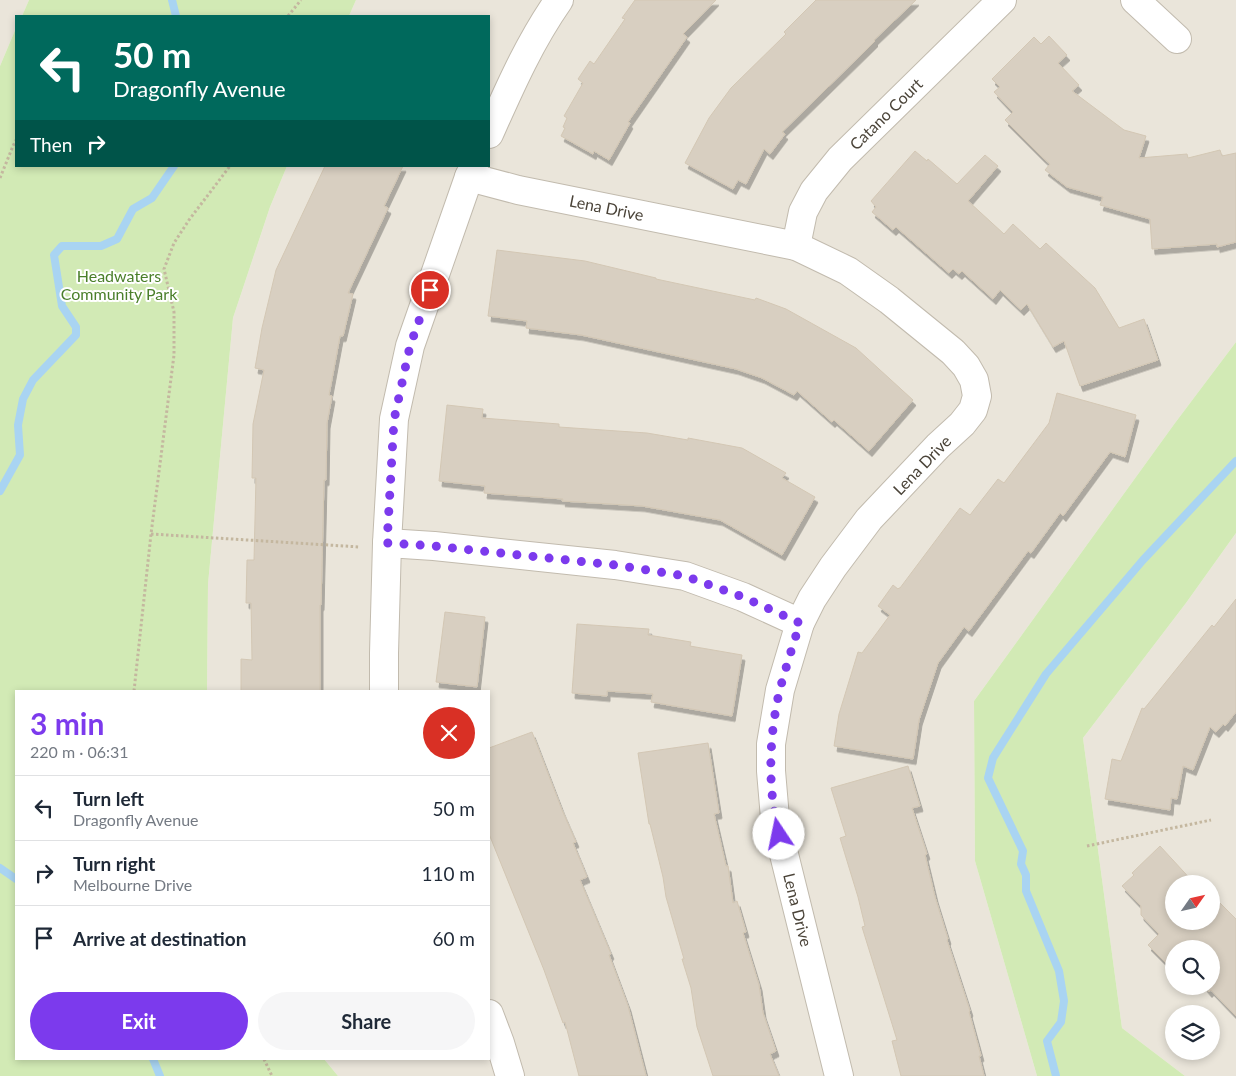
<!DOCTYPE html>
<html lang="en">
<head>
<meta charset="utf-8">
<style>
	body { margin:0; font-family:Lato,sans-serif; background:#f6f6f7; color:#1f2937; height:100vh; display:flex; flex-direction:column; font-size:19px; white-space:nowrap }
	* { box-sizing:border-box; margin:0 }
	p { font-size:16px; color:#747a83 }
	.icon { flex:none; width:28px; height:28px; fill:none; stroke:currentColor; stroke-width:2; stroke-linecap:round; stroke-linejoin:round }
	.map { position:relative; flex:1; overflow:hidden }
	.panel { position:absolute; left:15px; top:690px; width:475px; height:370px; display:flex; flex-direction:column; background:#fff; border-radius:0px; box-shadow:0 2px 8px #0003 }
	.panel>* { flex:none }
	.banner { position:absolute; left:15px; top:15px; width:475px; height:152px; border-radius:0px; box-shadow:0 2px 8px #0003; background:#00695c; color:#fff; overflow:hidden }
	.needle { width:32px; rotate:56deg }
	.buttons { position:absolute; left:1165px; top:875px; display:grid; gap:10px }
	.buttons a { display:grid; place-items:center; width:55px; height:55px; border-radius:50%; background:#fff; box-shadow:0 2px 8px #0003; font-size:25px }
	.pin { position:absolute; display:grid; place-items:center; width:42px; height:42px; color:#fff; margin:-21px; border:2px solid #fff; border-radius:50%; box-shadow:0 1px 5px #0007 }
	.me { position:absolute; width:55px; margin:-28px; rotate:349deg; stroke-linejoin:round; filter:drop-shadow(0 0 4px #0008) }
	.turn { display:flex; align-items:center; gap:18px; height:105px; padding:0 15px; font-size:22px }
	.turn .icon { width:65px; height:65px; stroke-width:2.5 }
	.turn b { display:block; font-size:35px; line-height:42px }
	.then { display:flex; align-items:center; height:48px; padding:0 15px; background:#0003; gap:10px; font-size:19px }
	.round { display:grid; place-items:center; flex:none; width:52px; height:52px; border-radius:26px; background:#f6f6f7 }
	.headline { display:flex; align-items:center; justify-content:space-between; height:85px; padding:0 15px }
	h1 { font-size:30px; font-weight:700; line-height:38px; color:#7c3aed }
	.cta { display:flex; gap:10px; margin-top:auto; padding:10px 15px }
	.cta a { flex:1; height:58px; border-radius:30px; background:#7c3aed; color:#fff; font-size:20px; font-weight:700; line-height:58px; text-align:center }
	.cta a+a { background:#f6f6f7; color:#1f2937 }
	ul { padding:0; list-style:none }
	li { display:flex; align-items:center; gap:15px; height:65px; padding:0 15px; border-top:1px solid #e0e1e3 }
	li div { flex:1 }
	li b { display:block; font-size:19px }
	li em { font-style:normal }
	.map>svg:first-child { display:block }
</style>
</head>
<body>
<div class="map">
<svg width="1236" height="1076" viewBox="0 0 1236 1076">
	<defs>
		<filter id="shadow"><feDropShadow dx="3" dy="5.5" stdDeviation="0" flood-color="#0004"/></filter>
	</defs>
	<rect width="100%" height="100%" fill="#f6f3ec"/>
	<path fill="#eae5da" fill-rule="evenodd" d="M 0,0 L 29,0 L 22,16 L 16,16 L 16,28 L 0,66 Z
		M 356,0 L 1236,0 L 1236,342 L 1175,423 L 974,701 L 975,861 L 1037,1076 L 338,1076 L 324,1059 L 489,1059 L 489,691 L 207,691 L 208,584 L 233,318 L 270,207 L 287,166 L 489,166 L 489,16 L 349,16 Z
		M 1236,533 L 1236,1076 L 1185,1076 L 1122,1028 L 1083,738 L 1186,603 ZM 1174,884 L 1211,884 L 1211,921 L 1174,921 ZM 1174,949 L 1211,949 L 1211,986 L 1174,986 ZM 1174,1014 L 1211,1014 L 1211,1051 L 1174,1051 Z"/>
	<path fill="#d2eab5" d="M 29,0 L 356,0 L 349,16 L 22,16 Z
		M 16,28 L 16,166 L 287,166 L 270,207 L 233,318 L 208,584 L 207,691 L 16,691 L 16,1059 L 324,1059 L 338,1076 L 0,1076 L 0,66 Z
		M 1236,342 L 1236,533 L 1186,603 L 1083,738 L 1122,1028 L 1185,1076 L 1037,1076 L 975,861 L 974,701 L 1175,423 Z"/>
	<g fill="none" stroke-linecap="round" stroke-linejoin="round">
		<path stroke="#a9d4f2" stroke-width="8" d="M 172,0 L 176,16
			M 0,491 L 20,455 L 18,425 L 23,399 L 33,380 L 76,335 L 76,327 L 62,306 L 54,255 L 62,246 L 101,246 L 117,239 L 133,209 L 152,198 L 174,166
			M 0,868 L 16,879
			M 153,1059 L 160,1076
			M 1056,1076 L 1047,1041 L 1061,1022 L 1064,1001 L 1059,971 L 1026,891 L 1026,875 L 1021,864 L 1023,851 L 988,778 L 993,758 L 1046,674 L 1143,560 L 1236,461"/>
	</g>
	<path fill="#d8cfc1" stroke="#d3c7b4" filter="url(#shadow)" d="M 635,0 L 716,0 L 683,34 L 687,37 L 628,122 L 630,123 L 609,160 L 594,151 L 593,154 L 561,136 L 565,128 L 563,127 L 567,118 L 564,116 L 583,83 L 578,79 L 590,61 L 594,64 L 625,19 L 622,18 Z
		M 816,0 L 916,0 L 874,40 L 875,41 L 782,132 L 785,134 L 770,154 L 764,149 L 746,184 L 738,180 L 733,189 L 685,163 L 709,118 L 731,88 L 786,34 L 784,32 Z
		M 1049,36 L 1067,55 L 1058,63 L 1079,85 L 1072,91 L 1124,130 L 1146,136 L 1139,158 L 1187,154 L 1188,158 L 1220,150 L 1222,156 L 1236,153 L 1236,242 L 1217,247 L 1217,244 L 1152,249 L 1150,219 L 1100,205 L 1103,197 L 1067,187 L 1045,170 L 1050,164 L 1041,156 L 1005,120 L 1013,112 L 994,92 L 1000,87 L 992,79 L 1034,37 L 1041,44 Z
		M 915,151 L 927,161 L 928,159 L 957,184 L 985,155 L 998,166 L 968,201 L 1004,234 L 1013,224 L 1040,249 L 1046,243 L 1095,288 L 1119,328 L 1144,319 L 1158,360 L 1080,386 L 1064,341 L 1053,347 L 1027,304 L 1021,310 L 1000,290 L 993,299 L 962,271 L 959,274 L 953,269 L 949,273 L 896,227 L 893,230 L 872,212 L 876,207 L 871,201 Z
		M 325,166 L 403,166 L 384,206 L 388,208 L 348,293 L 353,294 L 343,336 L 340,336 L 329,395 L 332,396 L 327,423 L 326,480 L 324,480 L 321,605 L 320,605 L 320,691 L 241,691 L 241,659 L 252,660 L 251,603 L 246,603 L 247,560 L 254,560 L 256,478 L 252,478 L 253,424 L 264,370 L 255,368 L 262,328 L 276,270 Z
		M 497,250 L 585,261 L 656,278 L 656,279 L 755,300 L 756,298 L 786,309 L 856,348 L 913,400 L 869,451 L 834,420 L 832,422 L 797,391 L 794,395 L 762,378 L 736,369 L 581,335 L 526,328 L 527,321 L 488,316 Z
		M 1057,393 L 1136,415 L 1125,457 L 1110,452 L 1063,516 L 1060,513 L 1031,553 L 1028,551 L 969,631 L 964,627 L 938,663 L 919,720 L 913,759 L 834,746 L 839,714 L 858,652 L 862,653 L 890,615 L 878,606 L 893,585 L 898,589 L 899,588 L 900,588 L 960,508 L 970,515 L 998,479 L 1004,483 L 1049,423 Z
		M 447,405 L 483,409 L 482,418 L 559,424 L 559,427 L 647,433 L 688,440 L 688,438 L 742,448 L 786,473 L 782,478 L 815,497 L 782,555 L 720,520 L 642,506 L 562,501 L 563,499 L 484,493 L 485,486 L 439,481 Z
		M 1236,599 L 1236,712 L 1225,726 L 1223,724 L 1216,732 L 1210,727 L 1193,770 L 1183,766 L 1177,799 L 1171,798 L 1170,810 L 1105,799 L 1112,759 L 1121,761 L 1142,708 L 1144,709 L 1212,625 L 1214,627 Z
		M 445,612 L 485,617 L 477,687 L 436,682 Z
		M 577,624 L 649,629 L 648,635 L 691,642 L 690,646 L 742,655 L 732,716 L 651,702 L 653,694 L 607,691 L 607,696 L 572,693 Z
		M 532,732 L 562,810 L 576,842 L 573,843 L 587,877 L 580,880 L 611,954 L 609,955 L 628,1006 L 646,1076 L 579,1076 L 565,1022 L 563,1023 L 544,970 L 489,834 L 489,748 Z
		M 708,743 L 719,813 L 714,814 L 726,866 L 728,866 L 733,903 L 737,901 L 746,932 L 743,933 L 759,985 L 763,1013 L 776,1051 L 770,1054 L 779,1076 L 713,1076 L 697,1027 L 691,988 L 682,959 L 684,959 L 666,897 L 663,877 L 650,824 L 649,824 L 638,753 Z
		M 908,766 L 920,806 L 912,808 L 927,854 L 925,855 L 935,897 L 948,939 L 947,940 L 970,1011 L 969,1012 L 981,1056 L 979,1056 L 984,1076 L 901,1076 L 892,1041 L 897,1040 L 862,927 L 865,926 L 858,897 L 840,838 L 846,836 L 831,788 Z
		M 1160,846 L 1195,884 L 1174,884 L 1174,921 L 1211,921 L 1211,894 L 1236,919 L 1236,1016 L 1211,990 L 1209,992 L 1204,986 L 1211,986 L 1211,949 L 1174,949 L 1174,969 L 1173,970 L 1148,945 L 1159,934 L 1141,915 L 1141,906 L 1122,886 L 1134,875 L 1132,873 Z"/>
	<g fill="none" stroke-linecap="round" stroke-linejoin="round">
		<defs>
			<g id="street">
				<path d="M 1135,0 L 1177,39"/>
				<path d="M 489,134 C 510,87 529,43 559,0"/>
				<path id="s1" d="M 469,177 L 518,190 L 796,246 L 848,271 L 889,300 L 953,352 L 966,366 L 974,380 L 977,396 L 973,410 L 962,424 L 938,446 L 869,519 L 833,567 L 812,599 L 800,623 L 780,690 L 771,744 L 771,771 L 775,818 L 839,1076"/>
				<path id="s2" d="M 796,246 L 803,212 L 814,191 L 840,159 L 1002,0"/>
				<path d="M 387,543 L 434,546 L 615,565 L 685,576 L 743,597 L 800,623"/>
				<path d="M 384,691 L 384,653 L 387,543 L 394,419 L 410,346 L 469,177 L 474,166"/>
				<path d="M 489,1014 L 500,1043 L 510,1076"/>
			</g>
		</defs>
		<use href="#street" stroke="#c2bbae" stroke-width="30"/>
		<path stroke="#c4b79f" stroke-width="3" stroke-dasharray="2.5 2.5" stroke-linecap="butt" d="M 288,16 L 301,0
			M 0,178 L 13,146 L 16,140
			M 151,534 L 360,547
			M 134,691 L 151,534 L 174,355 L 174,312 L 164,269 L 174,243 L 189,220 L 230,166
			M 1087,846 L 1211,820
			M 264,1059 L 272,1076"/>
		<use href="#street" stroke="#fff" stroke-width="28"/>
	</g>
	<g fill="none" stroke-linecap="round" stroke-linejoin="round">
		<path stroke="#7c3aed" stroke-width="9" stroke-dasharray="0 16.2" d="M 430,290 L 410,346 L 394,420 L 387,543 L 434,546 L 615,565 L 685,576 L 743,597 L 800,623 C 793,645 786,667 780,689 C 769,735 767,788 779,834"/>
	</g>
	<g text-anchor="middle" stroke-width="4" stroke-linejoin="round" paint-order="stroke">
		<g font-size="16" fill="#4b4439" stroke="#fff">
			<text dy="6" stroke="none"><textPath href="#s2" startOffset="164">Catano Court</textPath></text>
			<text dy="6" stroke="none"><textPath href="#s1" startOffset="141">Lena Drive</textPath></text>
			<text transform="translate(922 465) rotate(-46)" y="6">Lena Drive</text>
			<text dy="6" stroke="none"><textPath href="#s1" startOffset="1160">Lena Drive</textPath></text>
		</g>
		<g font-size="16" fill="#4a7f2a" stroke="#fff">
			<text x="119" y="282">Headwaters<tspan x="119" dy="18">Community Park</tspan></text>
		</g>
	</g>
</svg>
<div class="buttons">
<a><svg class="needle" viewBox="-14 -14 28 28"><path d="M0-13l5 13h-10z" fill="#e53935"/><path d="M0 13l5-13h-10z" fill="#747a83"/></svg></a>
<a><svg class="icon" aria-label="search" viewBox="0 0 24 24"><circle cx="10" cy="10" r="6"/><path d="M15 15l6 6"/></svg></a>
<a><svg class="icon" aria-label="layers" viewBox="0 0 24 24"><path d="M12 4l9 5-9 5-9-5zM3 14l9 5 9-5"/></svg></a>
</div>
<div class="pin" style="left:430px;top:290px;background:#d93025"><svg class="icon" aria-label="arrive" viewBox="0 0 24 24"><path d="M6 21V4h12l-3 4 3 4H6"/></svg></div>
<svg class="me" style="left:779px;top:834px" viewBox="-20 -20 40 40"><circle r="19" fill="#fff"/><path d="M0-13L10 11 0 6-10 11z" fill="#7c3aed"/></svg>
<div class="banner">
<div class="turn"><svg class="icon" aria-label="left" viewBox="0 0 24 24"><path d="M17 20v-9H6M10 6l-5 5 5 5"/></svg><div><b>50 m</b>Dragonfly Avenue</div></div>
<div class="then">Then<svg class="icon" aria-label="right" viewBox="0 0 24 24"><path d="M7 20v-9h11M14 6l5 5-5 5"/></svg></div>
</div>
<section class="panel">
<div class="headline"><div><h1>3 min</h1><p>220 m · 06:31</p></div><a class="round" style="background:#d93025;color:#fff"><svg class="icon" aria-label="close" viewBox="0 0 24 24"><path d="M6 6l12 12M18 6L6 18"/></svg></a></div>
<ul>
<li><svg class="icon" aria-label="left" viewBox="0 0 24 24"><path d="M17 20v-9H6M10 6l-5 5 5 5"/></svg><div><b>Turn left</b><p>Dragonfly Avenue</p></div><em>50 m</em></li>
<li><svg class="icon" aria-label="right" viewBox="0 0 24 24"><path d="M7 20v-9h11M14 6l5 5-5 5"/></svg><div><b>Turn right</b><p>Melbourne Drive</p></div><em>110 m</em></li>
<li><svg class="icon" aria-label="arrive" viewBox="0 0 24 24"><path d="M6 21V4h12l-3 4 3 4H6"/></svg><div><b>Arrive at destination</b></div><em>60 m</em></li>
</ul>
<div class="cta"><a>Exit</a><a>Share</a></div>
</section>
</div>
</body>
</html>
